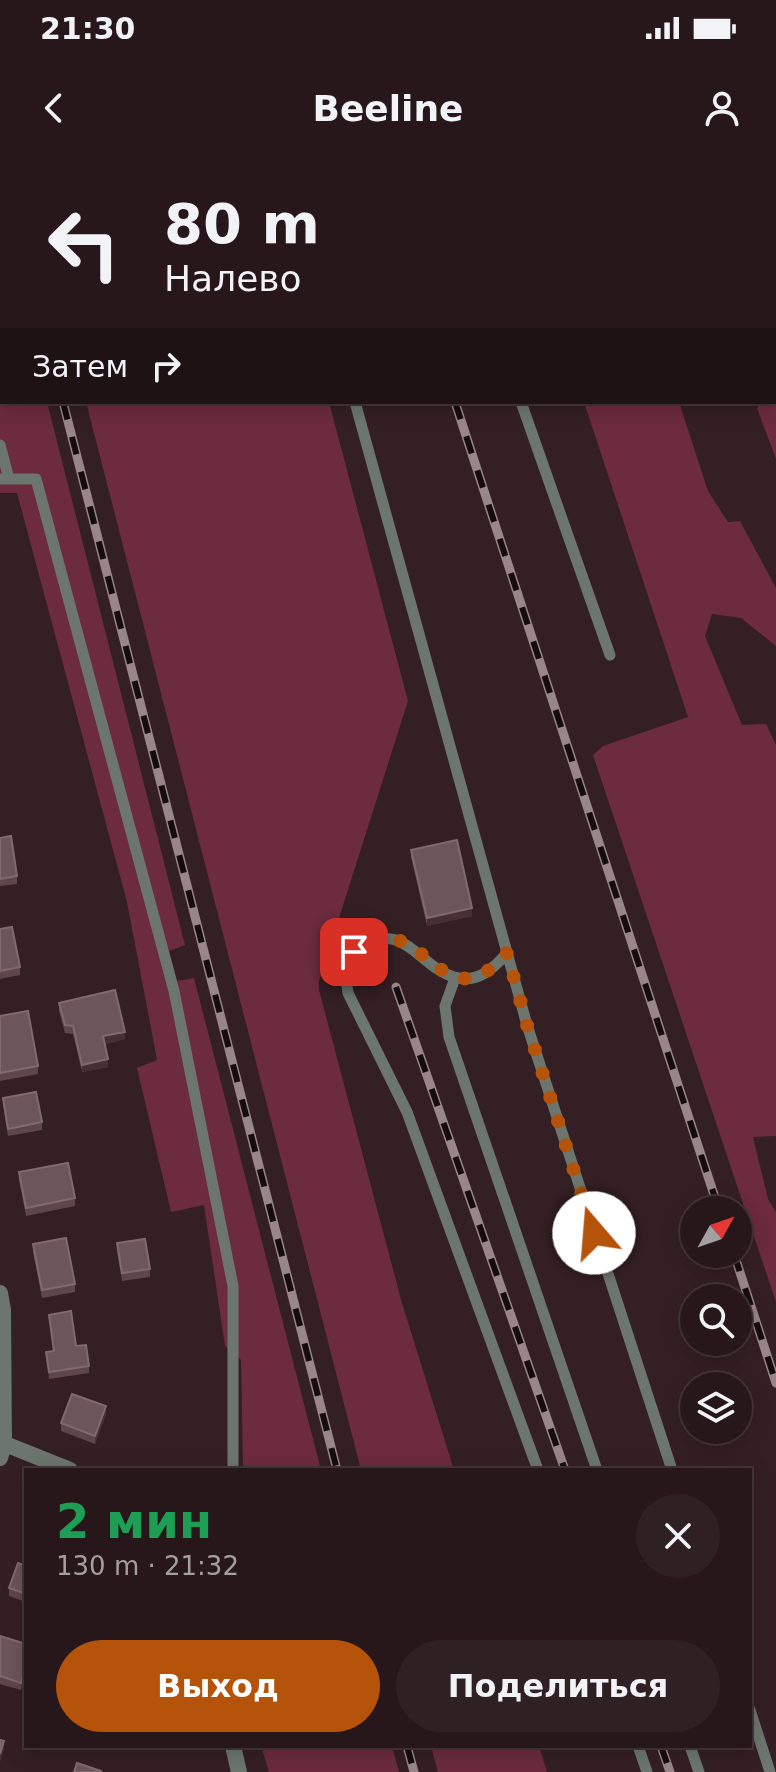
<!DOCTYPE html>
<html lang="ru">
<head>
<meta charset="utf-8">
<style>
	body { margin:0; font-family:"DejaVu Sans",sans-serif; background:#2f2024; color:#f1f3f6; height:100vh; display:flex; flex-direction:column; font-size:30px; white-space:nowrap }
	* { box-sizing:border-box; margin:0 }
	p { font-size:26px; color:#a49fa3 }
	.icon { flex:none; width:44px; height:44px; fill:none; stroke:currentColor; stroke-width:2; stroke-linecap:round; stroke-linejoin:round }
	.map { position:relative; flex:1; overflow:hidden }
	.drawer { position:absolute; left:24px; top:1308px; width:728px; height:280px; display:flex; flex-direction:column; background:#27171b; border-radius:0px; box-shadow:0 4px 20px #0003,0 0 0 2px #43363a }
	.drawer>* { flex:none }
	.banner { position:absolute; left:0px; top:0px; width:776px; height:244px; box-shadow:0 4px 20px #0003,0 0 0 2px #43363a; background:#27171b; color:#f1f3f6; overflow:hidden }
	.needle { width:52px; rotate:50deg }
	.tools { position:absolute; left:680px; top:1036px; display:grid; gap:16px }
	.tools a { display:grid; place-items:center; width:72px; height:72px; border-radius:50%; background:#27171b; box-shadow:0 4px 20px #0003,0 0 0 2px #43363a; font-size:40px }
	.pin { position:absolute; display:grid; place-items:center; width:68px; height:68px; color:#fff; margin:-34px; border-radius:16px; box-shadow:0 4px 12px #0006 }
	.me { position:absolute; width:88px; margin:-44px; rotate:342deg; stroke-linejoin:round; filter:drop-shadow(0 0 6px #0008) }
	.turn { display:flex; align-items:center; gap:28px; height:168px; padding:0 32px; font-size:36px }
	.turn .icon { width:104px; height:104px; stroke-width:2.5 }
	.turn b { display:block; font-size:56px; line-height:68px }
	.then { display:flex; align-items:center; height:76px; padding:0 32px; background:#0003; gap:16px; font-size:30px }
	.round { display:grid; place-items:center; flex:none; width:84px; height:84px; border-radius:42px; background:#2f2024 }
	.overview { display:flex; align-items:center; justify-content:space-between; height:136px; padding:0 32px }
	h1 { font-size:48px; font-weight:700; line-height:60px; color:#1e9e55 }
	.action { display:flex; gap:16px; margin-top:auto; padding:16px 32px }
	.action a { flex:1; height:92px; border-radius:48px; background:#b45309; color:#fff; font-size:32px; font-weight:700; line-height:92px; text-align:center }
	.action a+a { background:#2f2024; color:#f1f3f6 }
	.status { display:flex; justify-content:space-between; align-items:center; height:56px; padding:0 40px; background:#27171b; direction:ltr }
	.status svg { height:22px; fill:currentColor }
	header { display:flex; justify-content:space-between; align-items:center; height:104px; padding:0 32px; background:#27171b; font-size:36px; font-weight:700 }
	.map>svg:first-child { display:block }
</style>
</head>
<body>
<div class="status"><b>21:30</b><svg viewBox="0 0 49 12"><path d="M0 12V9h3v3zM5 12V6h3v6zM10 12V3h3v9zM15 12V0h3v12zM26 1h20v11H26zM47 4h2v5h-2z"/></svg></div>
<header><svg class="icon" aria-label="back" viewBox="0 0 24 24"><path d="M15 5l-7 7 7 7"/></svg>Beeline<svg class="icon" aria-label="person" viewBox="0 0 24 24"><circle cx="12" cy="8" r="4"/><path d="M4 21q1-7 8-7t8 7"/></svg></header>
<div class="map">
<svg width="776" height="1612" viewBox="0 0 776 1612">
	<rect width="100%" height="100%" fill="#341f24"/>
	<path fill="#6c2b3f" d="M 509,0 L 776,0 L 776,192 L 774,2 Z
		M 0,54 L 2,242 L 47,242 L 185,785 L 169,791 L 177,821 L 194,818 L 321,1310 L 243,1310 L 241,1200 L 225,1186 L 204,1045 L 171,1052 L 137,908 L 157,900 L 127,742 L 17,333 L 0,333 Z
		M 776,227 L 776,299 L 757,248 L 762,242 L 774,242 Z
		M 86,242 L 329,242 L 408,541 L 319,821 L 319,830 L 402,1143 L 454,1310 L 361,1310 Z
		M 584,242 L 679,242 L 708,331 L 728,362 L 740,361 L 776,428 L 776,486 L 741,458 L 712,454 L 705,476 L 742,565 L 766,564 L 776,585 L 776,976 L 753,977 L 768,1039 L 776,1052 L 776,1142 L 593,595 L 603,586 L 688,557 Z
		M 261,1586 L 392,1586 L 399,1612 L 269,1612 Z
		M 431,1586 L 539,1586 L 547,1612 L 438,1612 Z"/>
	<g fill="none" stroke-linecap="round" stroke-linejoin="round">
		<path stroke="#6d766e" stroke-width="11" d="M 288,0 L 288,2
			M 437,0 L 437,2
			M 355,242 L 527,865 L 672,1310
			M 521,242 L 610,495
			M 0,285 L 9,319
			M 0,319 L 36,319 L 174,831 L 233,1126 L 233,1310
			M 507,793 C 493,809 477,824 454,817 C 419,807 403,758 360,788 C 344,800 345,816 348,833 L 407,952 L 538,1310
			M 455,818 L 445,846 L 449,877 L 597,1310
			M 750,1550 L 770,1612
			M 638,1586 L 647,1612
			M 690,1586 L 699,1612"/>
		<path stroke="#6d766e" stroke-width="16" d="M 0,1133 L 3,1150 L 4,1284 L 0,1298
			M 0,1282 L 70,1310
			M 233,1586 L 239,1612"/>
		<defs>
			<path id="rail" d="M 1,0 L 2,5
				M 63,242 L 337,1310
				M 455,242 L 719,1050
				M 396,827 L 565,1310
				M 734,1094 L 776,1223
				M 407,1586 L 414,1612
				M 661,1586 L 670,1612"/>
		</defs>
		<use href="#rail" stroke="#98868a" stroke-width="9"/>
		<use href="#rail" stroke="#150c0e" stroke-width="6" stroke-dasharray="18" stroke-linecap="butt"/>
	</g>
	<path fill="#5e464c" d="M 0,678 L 17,716 L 17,724 L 0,726 Z
		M 411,690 L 472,756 L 427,766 L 411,697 Z
		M 0,769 L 20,807 L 20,815 L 0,819 Z
		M 59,843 L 125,879 L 105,884 L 108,907 L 82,912 L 73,874 L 65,873 L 59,851 Z
		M 0,856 L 38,906 L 38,914 L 0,921 Z
		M 3,938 L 42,962 L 42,970 L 8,976 L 3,945 Z
		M 19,1012 L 75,1038 L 75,1046 L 26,1056 L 19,1020 Z
		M 117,1083 L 150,1109 L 150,1117 L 122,1121 L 117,1091 Z
		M 33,1084 L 75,1124 L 75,1132 L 42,1138 L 33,1092 Z
		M 49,1155 L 76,1186 L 89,1206 L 89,1213 L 49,1219 L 46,1192 L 53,1191 Z
		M 106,1254 L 95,1284 L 61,1271 L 61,1263 Z
		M 26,1406 L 26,1442 L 9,1436 L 9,1428 Z
		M 0,1476 L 26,1484 L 26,1515 L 21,1530 L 0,1524 Z"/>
	<path fill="#473035" d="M 472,748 L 472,756 L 427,766 L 427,758 Z
		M 125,872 L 125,879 L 103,884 L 103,876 Z
		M 108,899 L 108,907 L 82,912 L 82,905 Z
		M 106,1246 L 106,1254 L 95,1284 L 95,1276 Z
		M 26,1507 L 26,1515 L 21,1530 L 21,1523 Z
		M 4,1581 L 4,1589 L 0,1602 L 0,1594 Z"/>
	<path fill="#6c565b" stroke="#806a70" stroke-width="2" d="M 11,676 L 17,716 L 0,719 L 0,678 Z
		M 457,680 L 472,748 L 427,758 L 411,690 Z
		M 12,767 L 20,807 L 0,811 L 0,769 Z
		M 115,830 L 125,872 L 103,876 L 108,899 L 82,905 L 73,866 L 65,865 L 59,843 Z
		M 28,851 L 38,906 L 0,913 L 0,856 Z
		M 36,932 L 42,962 L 8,969 L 3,938 Z
		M 68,1003 L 75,1038 L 26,1048 L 19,1012 Z
		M 66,1078 L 75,1124 L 42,1130 L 33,1084 Z
		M 145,1079 L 150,1109 L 122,1113 L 117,1083 Z
		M 71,1151 L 76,1186 L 86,1185 L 89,1206 L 49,1212 L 46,1192 L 54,1191 L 49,1155 Z
		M 72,1234 L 106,1246 L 95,1276 L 61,1263 Z
		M 18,1403 L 26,1406 L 26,1434 L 9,1428 Z
		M 0,1476 L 26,1484 L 26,1507 L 21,1523 L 0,1516 Z
		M 0,1580 L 4,1581 L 0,1594 Z
		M 77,1603 L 101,1611 L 101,1612 L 74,1612 Z"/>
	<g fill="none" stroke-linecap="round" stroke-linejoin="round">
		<path stroke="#b45309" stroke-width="14" stroke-dasharray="0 25.2" d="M 354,792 C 359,789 365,784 370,781 C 426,759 444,865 507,793 L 527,865 L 594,1073"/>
	</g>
</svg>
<div class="tools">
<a><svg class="needle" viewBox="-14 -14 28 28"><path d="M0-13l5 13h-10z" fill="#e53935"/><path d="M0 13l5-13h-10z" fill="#a49fa3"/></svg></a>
<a><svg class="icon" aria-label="search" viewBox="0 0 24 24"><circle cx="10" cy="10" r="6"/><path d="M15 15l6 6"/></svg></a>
<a><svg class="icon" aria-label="layers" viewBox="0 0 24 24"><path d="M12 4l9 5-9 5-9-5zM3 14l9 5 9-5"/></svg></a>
</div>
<div class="pin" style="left:354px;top:792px;background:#d93025"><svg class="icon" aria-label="arrive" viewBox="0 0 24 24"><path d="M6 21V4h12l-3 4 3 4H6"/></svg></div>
<svg class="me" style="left:594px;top:1073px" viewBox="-20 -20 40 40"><circle r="19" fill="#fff"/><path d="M0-13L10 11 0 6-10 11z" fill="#b45309"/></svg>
<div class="banner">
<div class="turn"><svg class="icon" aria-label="left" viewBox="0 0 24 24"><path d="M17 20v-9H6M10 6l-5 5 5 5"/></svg><div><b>80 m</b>Налево</div></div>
<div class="then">Затем<svg class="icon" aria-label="right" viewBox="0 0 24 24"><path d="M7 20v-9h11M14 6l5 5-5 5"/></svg></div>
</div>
<section class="drawer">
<div class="overview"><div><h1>2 мин</h1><p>130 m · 21:32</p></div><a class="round"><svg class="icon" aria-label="close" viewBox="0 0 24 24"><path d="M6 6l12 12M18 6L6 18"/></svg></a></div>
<div class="action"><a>Выход</a><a>Поделиться</a></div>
</section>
</div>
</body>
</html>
